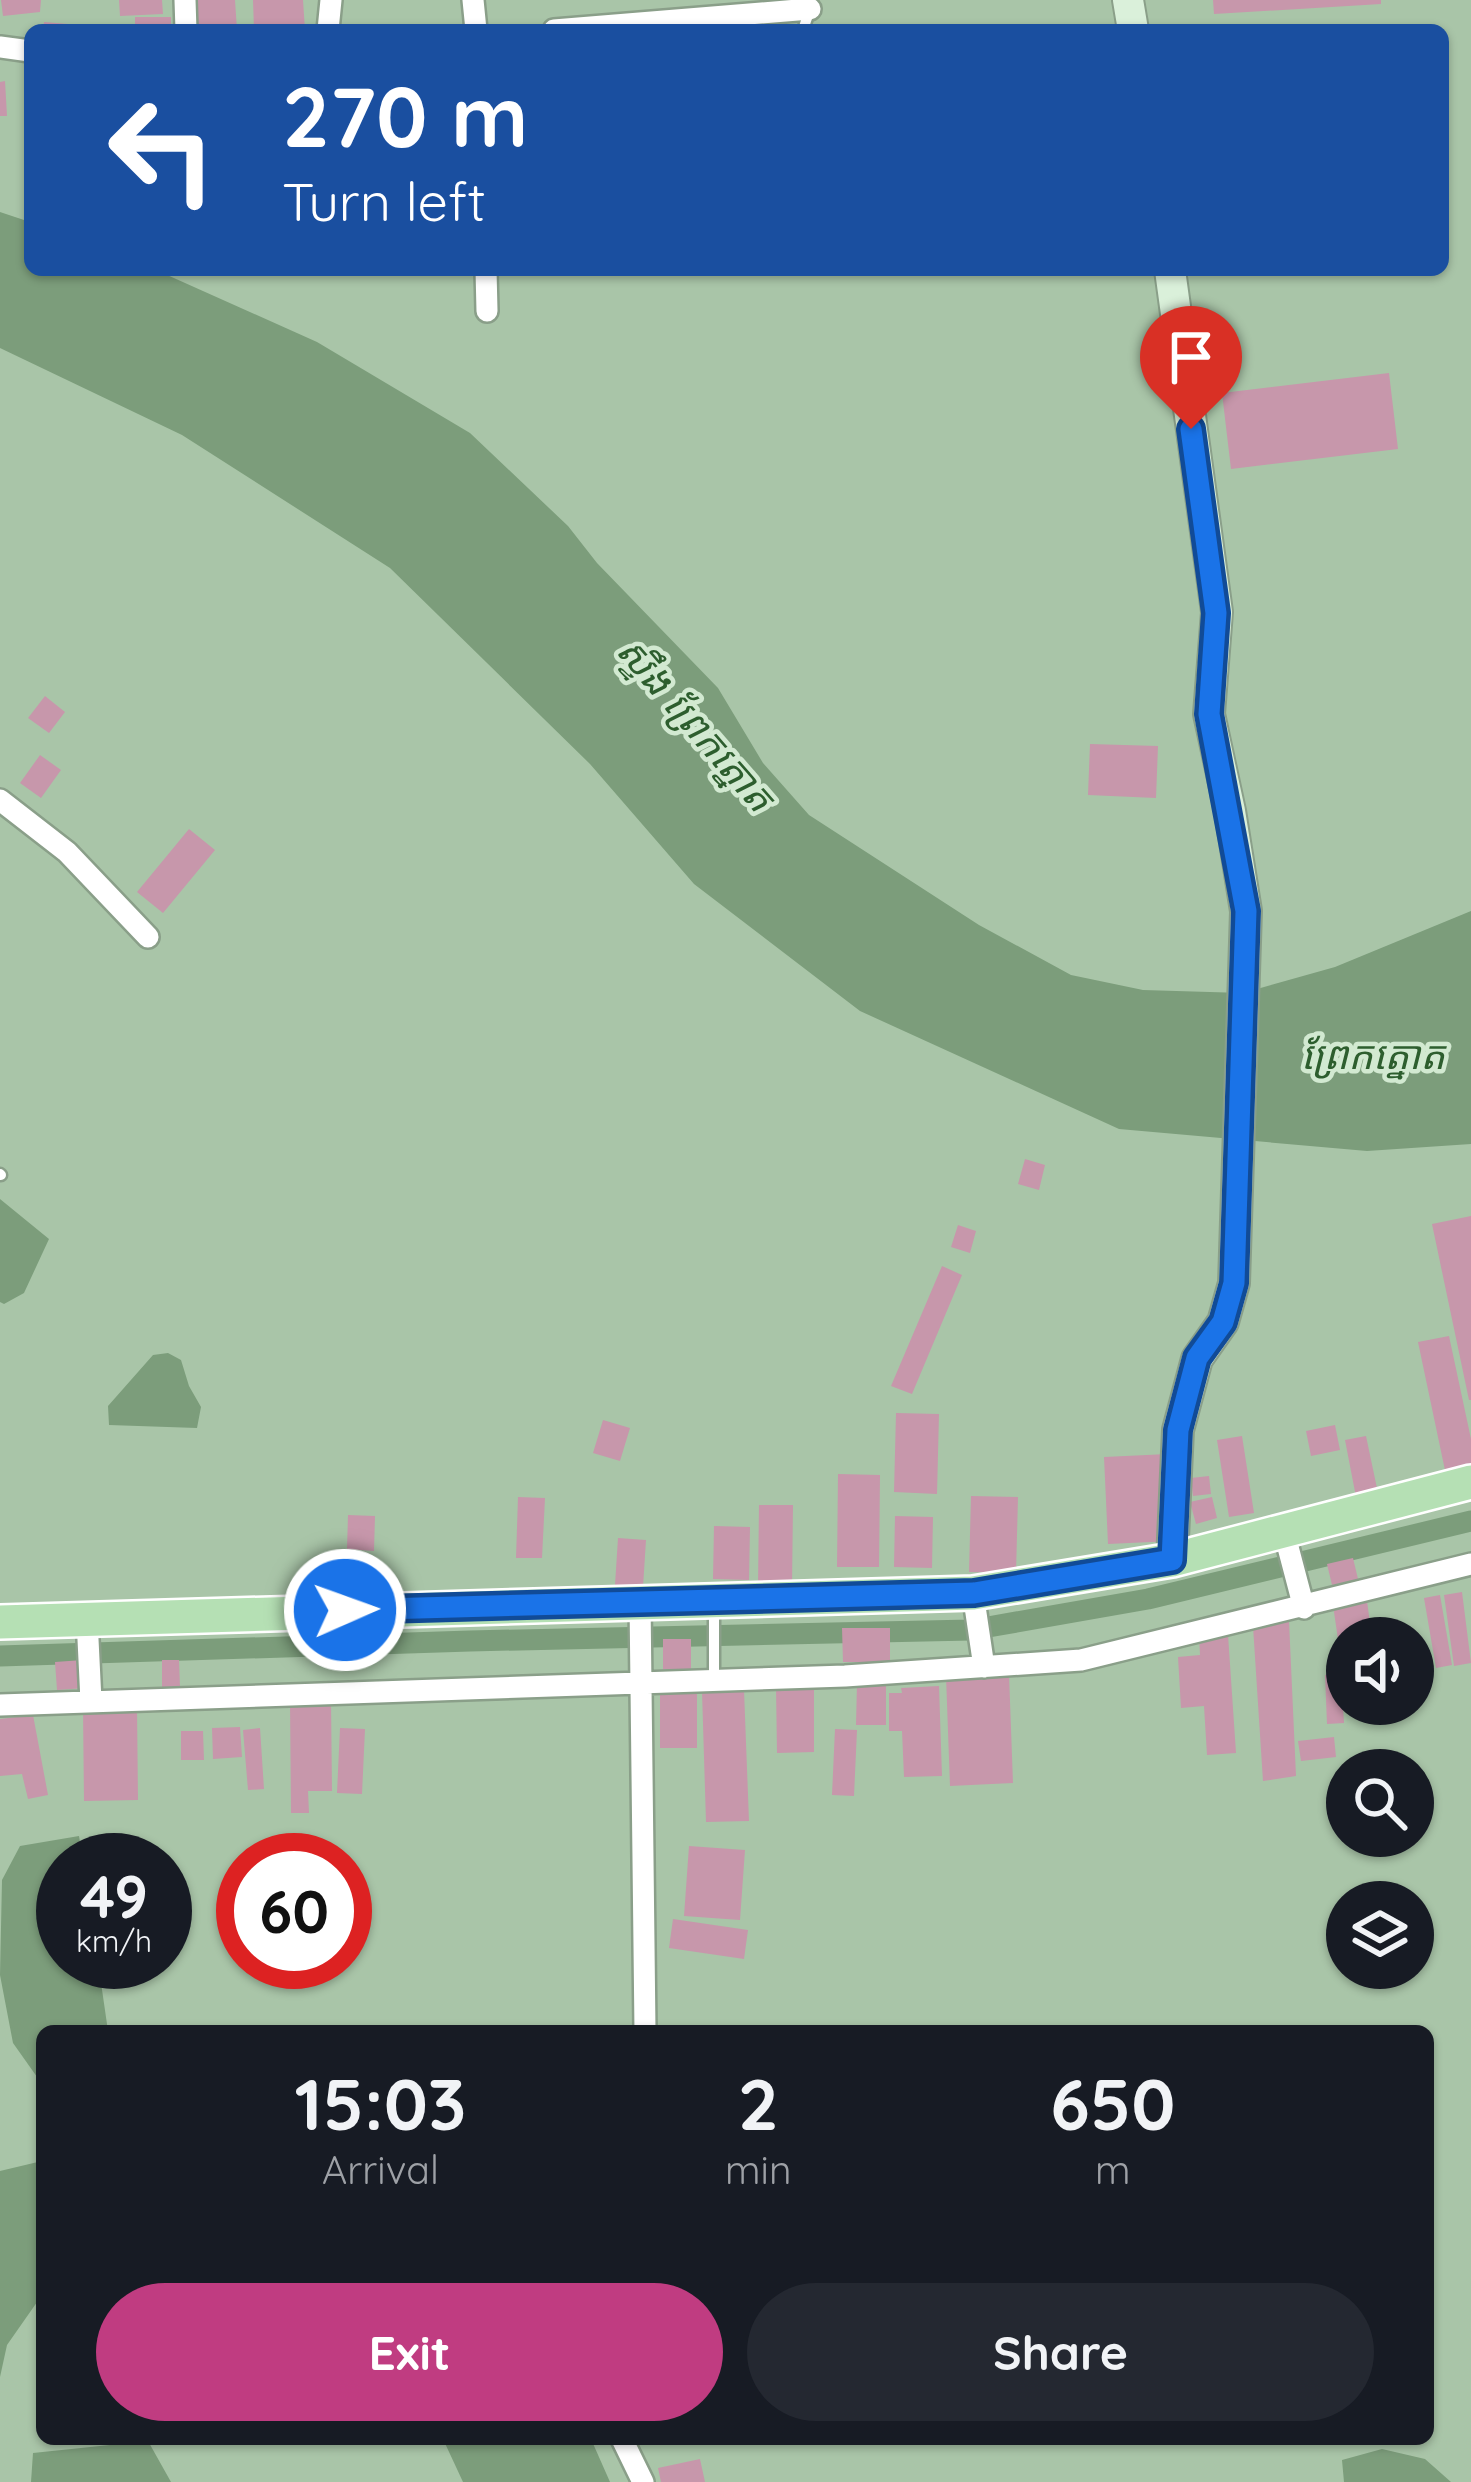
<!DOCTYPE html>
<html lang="en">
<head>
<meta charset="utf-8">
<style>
	body { margin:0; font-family:Quicksand,"Noto Sans Khmer",sans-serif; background:#242831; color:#f1f3f6; height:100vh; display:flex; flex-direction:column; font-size:45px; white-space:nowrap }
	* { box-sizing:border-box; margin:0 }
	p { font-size:39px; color:#9ea1a6 }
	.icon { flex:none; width:66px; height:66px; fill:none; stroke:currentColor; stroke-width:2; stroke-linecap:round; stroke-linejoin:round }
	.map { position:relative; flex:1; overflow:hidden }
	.panel { position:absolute; left:36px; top:2025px; width:1398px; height:420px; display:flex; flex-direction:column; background:#171b24; border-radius:18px; box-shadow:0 3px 9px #0004 }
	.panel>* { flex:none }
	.top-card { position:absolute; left:24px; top:24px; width:1425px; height:252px; border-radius:18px; box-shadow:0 3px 9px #0004; background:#1a4fa0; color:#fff; overflow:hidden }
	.buttons { position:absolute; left:1326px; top:1617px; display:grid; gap:24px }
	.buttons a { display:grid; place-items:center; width:108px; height:108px; border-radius:50%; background:#171b24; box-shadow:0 3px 9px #0004; font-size:60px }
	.speed { position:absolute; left:36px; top:1833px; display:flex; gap:24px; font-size:60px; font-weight:700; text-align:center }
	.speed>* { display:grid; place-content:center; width:156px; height:156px; border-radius:50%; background:#171b24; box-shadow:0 3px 9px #0004; line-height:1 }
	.speed small { font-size:30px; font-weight:400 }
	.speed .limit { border:18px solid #d22; background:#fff; color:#111 }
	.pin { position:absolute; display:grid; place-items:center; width:102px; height:102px; color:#fff; margin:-123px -51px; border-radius:50% 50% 50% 0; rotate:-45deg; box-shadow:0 0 12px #0007 }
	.pin .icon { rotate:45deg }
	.me { position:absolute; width:132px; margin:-66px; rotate:88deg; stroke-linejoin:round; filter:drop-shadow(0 0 9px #0008) }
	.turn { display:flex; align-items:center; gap:42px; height:252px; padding:0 60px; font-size:54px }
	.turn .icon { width:156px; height:156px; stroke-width:2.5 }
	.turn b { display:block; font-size:84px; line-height:102px }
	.eta { display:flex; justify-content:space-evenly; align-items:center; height:204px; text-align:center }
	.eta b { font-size:72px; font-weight:700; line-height:84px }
	.cta { display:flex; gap:24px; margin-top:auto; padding:24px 60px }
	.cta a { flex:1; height:138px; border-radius:72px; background:#c03c81; color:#fff; font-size:48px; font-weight:700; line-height:138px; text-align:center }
	.cta a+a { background:#242831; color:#f1f3f6 }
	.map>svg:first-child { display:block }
</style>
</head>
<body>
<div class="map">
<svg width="1471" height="2482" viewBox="0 0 1471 2482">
	<rect width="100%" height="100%" fill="#d2e9d1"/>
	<path fill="#a9c5a8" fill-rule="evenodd" d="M 0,0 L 1471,0 L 1471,2482 L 0,2482 ZM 30,30 L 1443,30 L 1443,270 L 30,270 ZM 1347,1638 L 1413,1638 L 1413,1704 L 1347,1704 ZM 1347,1770 L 1413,1770 L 1413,1836 L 1347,1836 ZM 63,1860 L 165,1860 L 165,1962 L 63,1962 ZM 243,1860 L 345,1860 L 345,1962 L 243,1962 ZM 1347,1902 L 1413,1902 L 1413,1968 L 1347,1968 ZM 42,2031 L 1428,2031 L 1428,2439 L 42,2439 Z"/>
	<path fill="#7c9d7b" d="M 0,212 L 30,222 L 30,270 L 156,270 L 317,342 L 470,433 L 568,526 L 597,563 L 718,688 L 763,763 L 809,815 L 979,925 L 1071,975 L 1143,990 L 1243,993 L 1335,967 L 1471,911 L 1471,1144 L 1367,1151 L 1119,1129 L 860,1011 L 694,884 L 590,764 L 390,568 L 182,435 L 0,348 Z
		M 0,1199 L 49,1239 L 24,1293 L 4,1304 L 0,1302 Z
		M 168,1353 L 181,1360 L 189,1386 L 201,1407 L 197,1428 L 109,1425 L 108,1406 L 153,1355 Z
		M 79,1836 L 83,1860 L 63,1860 L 63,1962 L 98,1962 L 108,2031 L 42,2031 L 42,2084 L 13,2043 L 0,1975 L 2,1880 L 20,1846 Z
		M 42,2161 L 42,2295 L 7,2345 L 0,2377 L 0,2171 Z
		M 443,2439 L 591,2439 L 610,2482 L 463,2482 Z
		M 148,2441 L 171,2482 L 31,2482 L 33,2453 Z
		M 1382,2449 L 1425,2459 L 1451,2482 L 1344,2482 L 1342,2460 Z"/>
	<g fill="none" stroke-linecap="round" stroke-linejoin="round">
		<path stroke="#7c9d7b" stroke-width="21" d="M 0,1656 L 470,1641 L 971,1630 L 1148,1599 L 1471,1521"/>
	</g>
	<path fill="#c797ab" d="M 1,0 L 41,0 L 40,12 L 3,16 Z
		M 119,0 L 162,0 L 163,14 L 120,16 Z
		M 196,0 L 235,0 L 237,30 L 197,30 Z
		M 253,0 L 303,0 L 305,30 L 254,30 Z
		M 1213,0 L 1381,0 L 1381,4 L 1214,14 Z
		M 135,17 L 171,17 L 171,30 L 135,30 Z
		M 44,22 L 104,27 L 104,30 L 43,30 Z
		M 762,23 L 801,26 L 799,30 L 761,30 Z
		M 5,81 L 7,116 L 0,116 L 0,82 Z
		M 1389,373 L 1398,449 L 1231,469 L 1222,393 Z
		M 45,696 L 65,712 L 49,733 L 28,718 Z
		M 1090,744 L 1158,746 L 1156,798 L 1088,795 Z
		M 40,755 L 61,770 L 41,798 L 20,783 Z
		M 189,829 L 215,850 L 163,913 L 137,892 Z
		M 1025,1159 L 1045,1165 L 1039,1190 L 1018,1184 Z
		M 1471,1216 L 1471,1400 L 1469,1400 L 1432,1224 Z
		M 958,1225 L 976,1231 L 970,1253 L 951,1247 Z
		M 942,1266 L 962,1275 L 912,1394 L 891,1386 Z
		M 1449,1336 L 1471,1439 L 1471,1470 L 1446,1475 L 1418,1342 Z
		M 896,1413 L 939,1414 L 937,1494 L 894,1492 Z
		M 603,1420 L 630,1428 L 620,1461 L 593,1453 Z
		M 1335,1425 L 1340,1450 L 1311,1456 L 1306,1431 Z
		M 1242,1436 L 1254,1513 L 1229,1517 L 1217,1440 Z
		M 1366,1436 L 1378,1493 L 1356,1497 L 1345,1440 Z
		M 1168,1454 L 1172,1541 L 1108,1544 L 1104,1457 Z
		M 838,1474 L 880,1475 L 879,1567 L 837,1567 Z
		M 1209,1476 L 1211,1494 L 1193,1496 L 1191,1478 Z
		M 971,1496 L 1018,1497 L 1016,1573 L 969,1572 Z
		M 518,1497 L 545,1498 L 542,1558 L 516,1558 Z
		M 1212,1497 L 1217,1518 L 1196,1524 L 1190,1502 Z
		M 759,1505 L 793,1505 L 792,1588 L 758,1588 Z
		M 348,1515 L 375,1516 L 374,1551 L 347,1549 Z
		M 895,1516 L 933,1517 L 932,1568 L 894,1567 Z
		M 714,1526 L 750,1527 L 749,1580 L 713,1579 Z
		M 618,1538 L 646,1540 L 643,1587 L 615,1585 Z
		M 1353,1558 L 1358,1579 L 1332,1585 L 1327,1564 Z
		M 1462,1592 L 1471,1663 L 1454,1666 L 1444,1595 Z
		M 1440,1595 L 1452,1665 L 1436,1668 L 1424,1598 Z
		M 1367,1601 L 1372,1638 L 1347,1638 L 1347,1666 L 1342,1667 L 1333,1605 Z
		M 1289,1621 L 1296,1776 L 1263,1781 L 1253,1626 Z
		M 842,1628 L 890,1628 L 890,1662 L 843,1662 Z
		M 1228,1635 L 1236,1753 L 1207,1755 L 1204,1706 L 1181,1708 L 1178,1657 L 1200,1655 L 1199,1636 Z
		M 663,1639 L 691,1639 L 691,1669 L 663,1669 Z
		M 83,1660 L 85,1688 L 57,1690 L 55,1662 Z
		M 162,1660 L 179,1660 L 180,1687 L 162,1688 Z
		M 1009,1674 L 1013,1783 L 950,1786 L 946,1676 Z
		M 1341,1674 L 1344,1723 L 1327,1724 L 1325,1675 Z
		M 857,1683 L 886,1683 L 886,1725 L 856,1725 Z
		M 939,1686 L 942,1776 L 904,1777 L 902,1731 L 889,1731 L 889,1693 L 902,1693 L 901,1688 Z
		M 776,1687 L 814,1687 L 814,1752 L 777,1753 Z
		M 744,1690 L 749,1821 L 706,1822 L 702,1691 Z
		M 660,1691 L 697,1692 L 697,1748 L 660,1748 Z
		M 290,1701 L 331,1701 L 332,1791 L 308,1791 L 309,1813 L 291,1813 Z
		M 83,1708 L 137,1708 L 138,1800 L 84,1801 Z
		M 33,1715 L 48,1795 L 28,1799 L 22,1774 L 0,1776 L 0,1719 Z
		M 240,1727 L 242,1757 L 213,1759 L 212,1728 Z
		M 260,1728 L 264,1789 L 248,1790 L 243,1730 Z
		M 340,1728 L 365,1729 L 362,1794 L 337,1793 Z
		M 835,1729 L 857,1730 L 854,1796 L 832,1795 Z
		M 181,1731 L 203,1731 L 204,1760 L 181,1760 Z
		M 1334,1737 L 1336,1757 L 1301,1761 L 1298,1741 Z
		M 689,1846 L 745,1850 L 740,1920 L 684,1916 Z
		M 673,1919 L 748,1930 L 744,1959 L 669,1948 Z
		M 700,2459 L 705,2482 L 661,2482 L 658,2468 Z"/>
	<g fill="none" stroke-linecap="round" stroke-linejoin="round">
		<defs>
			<path id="lane" d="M 803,30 L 810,9
				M 0,1174 L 1,1175
				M 714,1605 L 714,1680"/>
			<path id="street" d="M 185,0 L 186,30
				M 473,0 L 476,30
				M 328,30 L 331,0
				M 554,30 L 810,9
				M 0,47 L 30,51
				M 486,270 L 487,311
				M 0,800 L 67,852 L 148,937
				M 1284,1532 L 1304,1608
				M 973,1593 L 984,1667
				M 640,1601 L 645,2031
				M 87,1619 L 91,1701
				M 0,1705 L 845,1676 L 1081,1660 L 1471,1564
				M 622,2439 L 643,2482"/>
			<path id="secondary" d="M 1128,0 L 1133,30
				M 1170,270 L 1217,612 L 1209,714 L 1230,811 L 1246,911 L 1234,1283 L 1223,1322 L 1197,1359 L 1178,1430 L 1172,1560"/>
			<path id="primary" d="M 0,1622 L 973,1593 L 1172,1560 L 1471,1482"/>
		</defs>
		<use href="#lane" stroke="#8a9f89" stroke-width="15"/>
		<use href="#street" stroke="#8a9f89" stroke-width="26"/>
		<use href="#secondary" stroke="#8a9f89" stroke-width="34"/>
		<use href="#primary" stroke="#fff" stroke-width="38"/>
		<use href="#lane" stroke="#fff" stroke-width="10"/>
		<use href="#street" stroke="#fff" stroke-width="21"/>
		<use href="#secondary" stroke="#daf0da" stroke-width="30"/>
		<use href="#primary" stroke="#b5e0b4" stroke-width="33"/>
	</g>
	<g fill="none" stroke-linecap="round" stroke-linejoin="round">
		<defs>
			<path id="route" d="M 345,1610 L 974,1593 L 1172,1560 L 1178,1430 L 1197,1358 L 1223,1322 L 1234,1283 L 1246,911 L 1209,714 L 1216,613 L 1191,429"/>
		</defs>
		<use href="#route" stroke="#114b97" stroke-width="30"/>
		<use href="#route" stroke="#1a73e8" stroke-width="21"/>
	</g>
	<g text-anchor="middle" stroke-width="9" stroke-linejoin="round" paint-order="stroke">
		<g font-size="39" font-style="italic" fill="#2d5e2e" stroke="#d2e9d1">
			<text transform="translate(696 724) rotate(49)" y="14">ស្ទឹង ព្រែកត្នោត</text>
			<text x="1373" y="1069">ព្រែកត្នោត</text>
		</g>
	</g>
</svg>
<div class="buttons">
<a><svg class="icon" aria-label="sound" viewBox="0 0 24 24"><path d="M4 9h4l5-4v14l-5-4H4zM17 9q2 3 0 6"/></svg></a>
<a><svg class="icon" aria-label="search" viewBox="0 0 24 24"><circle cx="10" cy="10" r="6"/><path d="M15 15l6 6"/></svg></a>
<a><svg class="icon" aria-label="layers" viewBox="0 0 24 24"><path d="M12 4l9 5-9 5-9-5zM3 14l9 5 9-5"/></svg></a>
</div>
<div class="speed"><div>49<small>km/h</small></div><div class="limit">60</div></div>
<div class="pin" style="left:1191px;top:429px;background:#d93025"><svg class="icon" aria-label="arrive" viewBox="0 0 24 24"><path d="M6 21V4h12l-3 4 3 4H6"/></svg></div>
<svg class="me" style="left:345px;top:1610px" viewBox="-20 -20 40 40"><circle r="17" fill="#1a73e8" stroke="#fff" stroke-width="3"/><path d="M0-11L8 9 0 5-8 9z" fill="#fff"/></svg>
<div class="top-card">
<div class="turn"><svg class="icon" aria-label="left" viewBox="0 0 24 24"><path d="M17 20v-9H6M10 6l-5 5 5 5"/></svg><div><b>270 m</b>Turn left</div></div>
</div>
<section class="panel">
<div class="eta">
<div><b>15:03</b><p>Arrival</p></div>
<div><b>2</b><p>min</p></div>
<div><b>650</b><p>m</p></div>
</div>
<div class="cta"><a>Exit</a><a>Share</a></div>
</section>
</div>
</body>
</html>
